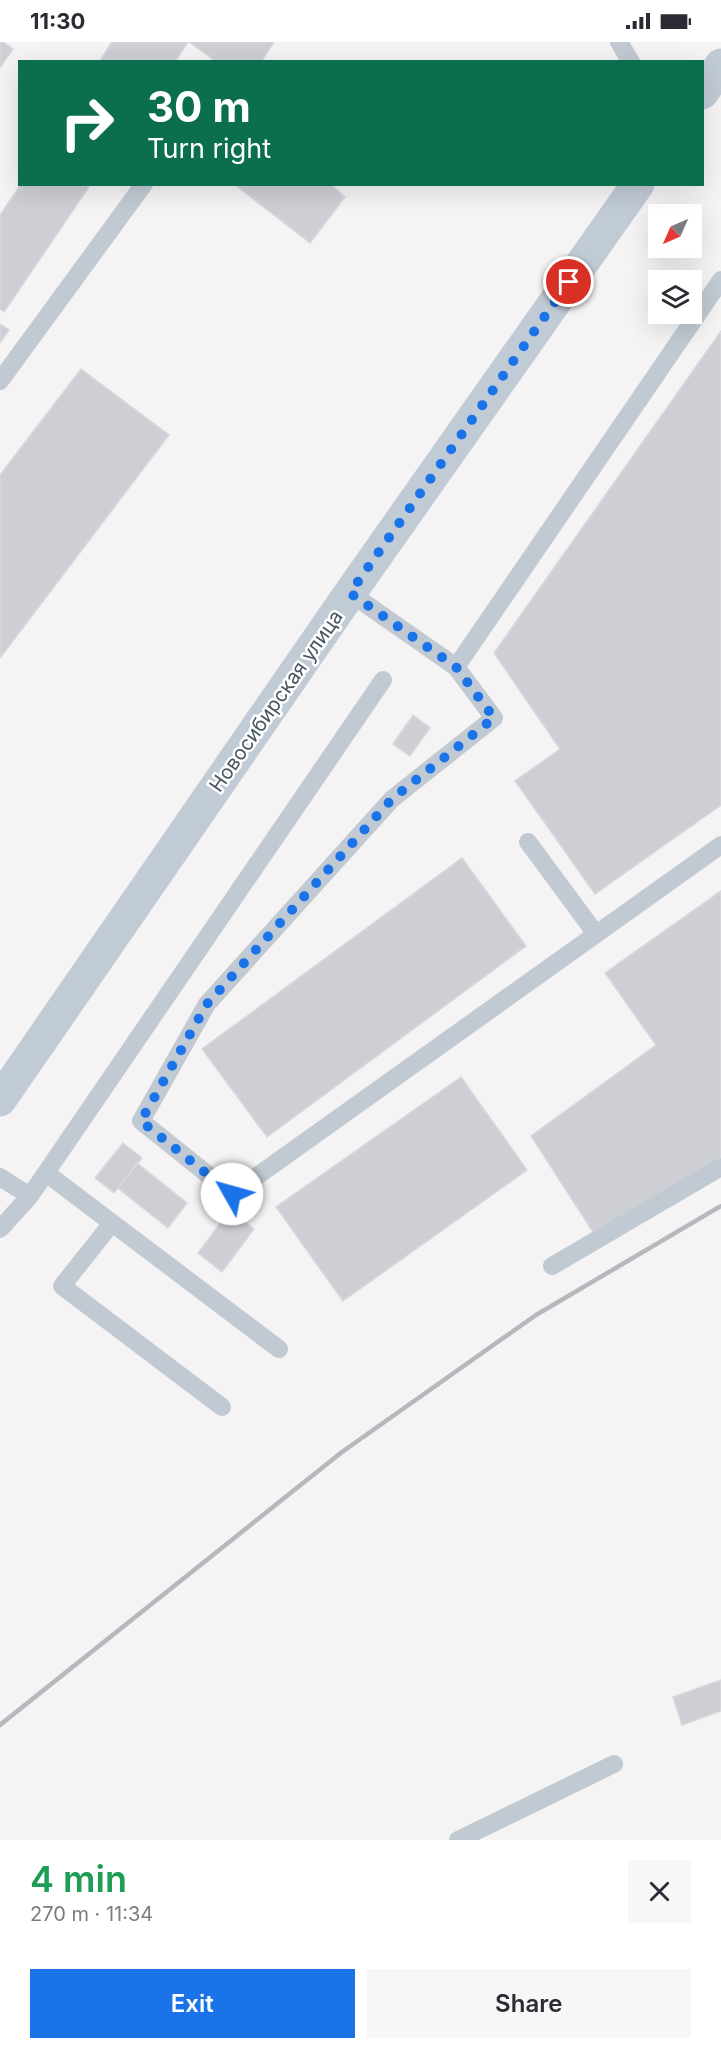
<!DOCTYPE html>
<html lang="en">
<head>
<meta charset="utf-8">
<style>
	body { margin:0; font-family:Inter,sans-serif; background:#f7f7f7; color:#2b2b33; height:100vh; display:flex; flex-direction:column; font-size:22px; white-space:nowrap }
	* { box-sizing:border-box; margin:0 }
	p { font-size:20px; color:#7c7c81 }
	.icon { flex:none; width:33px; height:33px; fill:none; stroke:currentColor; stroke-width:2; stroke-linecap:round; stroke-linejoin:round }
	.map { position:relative; height:1798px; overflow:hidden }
	.sheet { display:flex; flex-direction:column; background:#fff; flex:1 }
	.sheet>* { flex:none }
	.hud { position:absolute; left:18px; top:18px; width:686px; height:126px; border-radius:0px; box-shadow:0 6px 24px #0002; background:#0b6e4f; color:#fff; overflow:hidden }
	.needle { width:39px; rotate:225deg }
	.fabs { position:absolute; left:648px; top:162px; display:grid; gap:12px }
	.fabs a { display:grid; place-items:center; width:54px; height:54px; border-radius:0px; background:#fff; box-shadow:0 6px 24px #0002; font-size:30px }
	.pin { position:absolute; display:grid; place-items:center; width:51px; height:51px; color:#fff; margin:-26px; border:3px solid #fff; border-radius:50%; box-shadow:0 2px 6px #0007 }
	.me { position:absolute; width:66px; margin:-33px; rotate:308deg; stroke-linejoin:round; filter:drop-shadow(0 0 4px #0008) }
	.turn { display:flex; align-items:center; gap:21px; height:126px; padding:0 30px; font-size:27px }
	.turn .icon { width:78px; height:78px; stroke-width:2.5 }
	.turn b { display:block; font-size:42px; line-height:51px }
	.round { display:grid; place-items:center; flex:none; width:63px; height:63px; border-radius:0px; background:#f7f7f7 }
	.summary { display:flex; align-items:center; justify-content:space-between; height:102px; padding:0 30px }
	h1 { font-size:36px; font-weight:600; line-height:45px; color:#1e9e55 }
	.button { display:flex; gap:12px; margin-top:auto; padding:12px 30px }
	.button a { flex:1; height:69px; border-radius:0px; background:#1a73e8; color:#fff; font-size:24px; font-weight:600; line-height:69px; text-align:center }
	.button a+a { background:#f7f7f7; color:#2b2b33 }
	.status { display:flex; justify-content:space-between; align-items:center; height:42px; padding:0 30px; background:#fff; direction:ltr }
	.status svg { height:16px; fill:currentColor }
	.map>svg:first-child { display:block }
</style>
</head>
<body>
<div class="status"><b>11:30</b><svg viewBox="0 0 49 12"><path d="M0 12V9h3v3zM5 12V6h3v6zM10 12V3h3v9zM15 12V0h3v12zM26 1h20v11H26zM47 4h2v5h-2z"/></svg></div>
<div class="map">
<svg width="721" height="1798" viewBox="0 0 721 1798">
	<rect width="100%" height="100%" fill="#f5f3f3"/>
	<path fill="#cdcfd5" stroke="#d7d9de" stroke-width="1.5" d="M 0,0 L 3,0 L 13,7 L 0,26 Z
		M 112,0 L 188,0 L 175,20 L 99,20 Z
		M 189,0 L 274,0 L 261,20 L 217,20 Z
		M 21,142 L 85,142 L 89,145 L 4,270 L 0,267 L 0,173 Z
		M 234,142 L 330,142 L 345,155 L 310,201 Z
		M 0,282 L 9,288 L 0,301 Z
		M 721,289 L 721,763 L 595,852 L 515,739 L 560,707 L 494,611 Z
		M 81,327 L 169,393 L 0,616 L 0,433 Z
		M 413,673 L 430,686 L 410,714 L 393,702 Z
		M 462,816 L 526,904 L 267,1095 L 202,1007 Z
		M 721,849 L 721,1117 L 593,1190 L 531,1094 L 656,1003 L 605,931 Z
		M 461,1035 L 527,1128 L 343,1259 L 276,1165 Z
		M 123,1101 L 142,1116 L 114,1151 L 95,1136 Z
		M 137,1121 L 187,1161 L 168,1186 L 118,1146 Z
		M 230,1168 L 254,1187 L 222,1230 L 198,1211 Z
		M 721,1638 L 721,1669 L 682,1683 L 673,1655 Z"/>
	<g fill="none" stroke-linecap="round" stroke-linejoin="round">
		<path stroke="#c1cad2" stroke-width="18" d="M 619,0 L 631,20
			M 0,339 L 144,142
			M 350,551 L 456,625 L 494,676 L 392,757 L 207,962 L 141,1079 L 232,1152 L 721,803
			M 456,625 L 721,238
			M 528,800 L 596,892
			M 46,1131 L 279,1307
			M 0,1135 L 30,1154
			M 112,1181 L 62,1244 L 222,1365
			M 0,1187 L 30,1154 L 383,638
			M 552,1224 L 721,1125
			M 458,1798 L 614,1722"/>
		<path stroke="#c1cbd6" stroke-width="33" d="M 702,51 L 721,23
			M 0,1058 L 350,551 L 638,142"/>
		<path stroke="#b5b8bd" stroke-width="4.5" d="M 0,1683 L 342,1410 L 536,1273 L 721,1164"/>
	</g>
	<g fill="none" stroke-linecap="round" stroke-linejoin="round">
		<path stroke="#1a73e8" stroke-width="10" stroke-dasharray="0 18" d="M 232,1152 L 141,1079 L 207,962 L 392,757 L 494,676 L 456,625 L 350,551 L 569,240"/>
	</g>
	<g text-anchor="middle" stroke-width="5" stroke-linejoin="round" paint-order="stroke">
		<g font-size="20" fill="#4a5661" stroke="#fff">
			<text transform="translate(276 659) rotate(-55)" y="7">Новосибирская улица</text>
		</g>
	</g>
</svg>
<div class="fabs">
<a><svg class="needle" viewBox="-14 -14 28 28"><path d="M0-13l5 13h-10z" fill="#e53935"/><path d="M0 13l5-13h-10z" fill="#7c7c81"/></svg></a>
<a><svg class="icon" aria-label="layers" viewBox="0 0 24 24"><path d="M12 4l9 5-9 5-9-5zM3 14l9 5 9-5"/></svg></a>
</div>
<div class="pin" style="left:569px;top:240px;background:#d93025"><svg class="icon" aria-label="arrive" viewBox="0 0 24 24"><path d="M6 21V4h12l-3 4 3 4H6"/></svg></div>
<svg class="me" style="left:232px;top:1152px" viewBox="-20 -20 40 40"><circle r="19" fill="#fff"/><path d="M0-13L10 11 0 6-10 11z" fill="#1a73e8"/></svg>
<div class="hud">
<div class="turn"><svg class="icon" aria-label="right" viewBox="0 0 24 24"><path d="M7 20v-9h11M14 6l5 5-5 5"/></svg><div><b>30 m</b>Turn right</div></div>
</div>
</div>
<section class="sheet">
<div class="summary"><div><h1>4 min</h1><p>270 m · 11:34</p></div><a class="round"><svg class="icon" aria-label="close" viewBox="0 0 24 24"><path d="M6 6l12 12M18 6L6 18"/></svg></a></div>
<div class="button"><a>Exit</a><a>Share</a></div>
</section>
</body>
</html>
